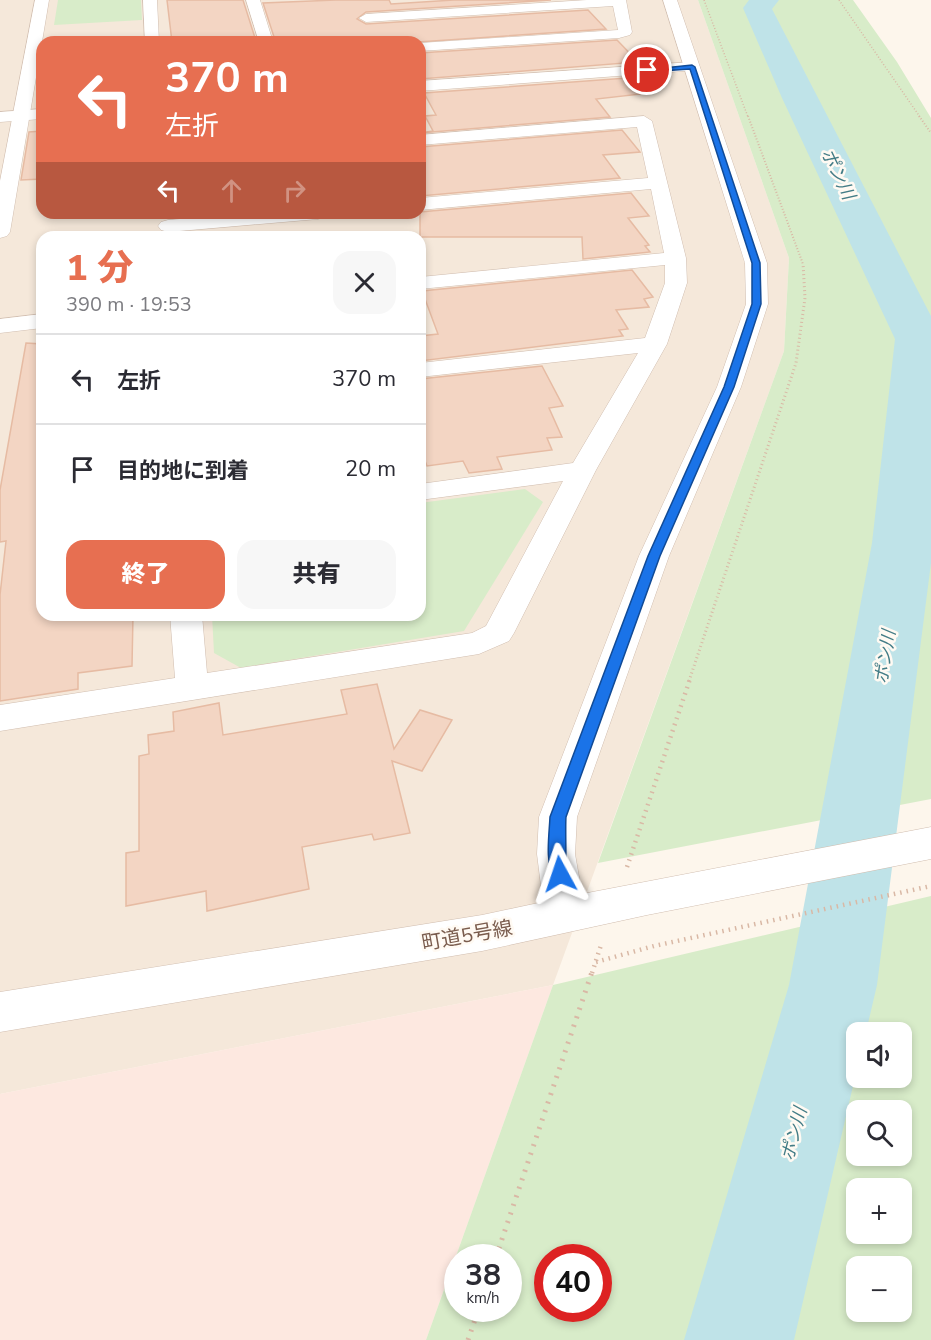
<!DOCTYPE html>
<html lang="ja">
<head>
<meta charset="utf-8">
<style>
	body { margin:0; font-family:"Nunito Sans","Noto Sans JP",sans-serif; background:#f7f7f7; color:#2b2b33; height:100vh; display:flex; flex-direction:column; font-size:22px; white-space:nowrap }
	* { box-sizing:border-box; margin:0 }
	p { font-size:20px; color:#7c7c81 }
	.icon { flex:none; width:33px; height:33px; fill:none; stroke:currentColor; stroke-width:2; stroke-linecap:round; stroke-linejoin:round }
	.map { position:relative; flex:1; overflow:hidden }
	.panel { position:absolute; left:36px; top:231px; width:390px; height:390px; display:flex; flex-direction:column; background:#fff; border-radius:18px; box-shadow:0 3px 9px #0003 }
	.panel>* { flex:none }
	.banner { position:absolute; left:36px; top:36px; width:390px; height:183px; border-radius:18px; box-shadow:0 3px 9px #0003; background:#e76f51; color:#fff; overflow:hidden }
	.buttons { position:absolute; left:846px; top:1022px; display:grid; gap:12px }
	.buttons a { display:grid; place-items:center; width:66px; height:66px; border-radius:12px; background:#fff; box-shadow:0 3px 9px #0003; font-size:30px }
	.speed { position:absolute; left:444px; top:1244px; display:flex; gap:12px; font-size:30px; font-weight:700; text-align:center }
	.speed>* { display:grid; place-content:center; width:78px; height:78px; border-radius:50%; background:#fff; box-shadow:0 3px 9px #0003; line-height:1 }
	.speed small { font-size:15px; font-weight:400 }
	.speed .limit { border:9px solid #d22; background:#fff; color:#111 }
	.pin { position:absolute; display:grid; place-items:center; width:51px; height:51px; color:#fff; margin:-26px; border:3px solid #fff; border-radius:50%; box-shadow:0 2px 6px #0007 }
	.me { position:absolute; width:66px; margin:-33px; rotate:355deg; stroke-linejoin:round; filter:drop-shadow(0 0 4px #0008) }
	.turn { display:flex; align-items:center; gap:21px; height:126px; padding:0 30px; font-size:27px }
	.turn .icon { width:78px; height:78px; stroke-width:2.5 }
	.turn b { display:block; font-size:42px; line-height:51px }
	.lanes { display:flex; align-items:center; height:57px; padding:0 30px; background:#0003; justify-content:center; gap:30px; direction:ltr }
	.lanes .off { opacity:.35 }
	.round { display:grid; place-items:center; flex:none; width:63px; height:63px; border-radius:18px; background:#f7f7f7 }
	.headline { display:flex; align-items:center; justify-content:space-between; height:102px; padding:0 30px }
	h1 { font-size:36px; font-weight:800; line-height:45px; color:#e76f51 }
	.primary-button { display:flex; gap:12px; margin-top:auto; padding:12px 30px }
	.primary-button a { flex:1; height:69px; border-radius:18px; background:#e76f51; color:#fff; font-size:24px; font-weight:800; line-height:69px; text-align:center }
	.primary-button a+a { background:#f7f7f7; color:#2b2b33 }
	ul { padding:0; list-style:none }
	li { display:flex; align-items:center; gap:18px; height:90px; padding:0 30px; border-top:2px solid #e1e1e2 }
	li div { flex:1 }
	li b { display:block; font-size:22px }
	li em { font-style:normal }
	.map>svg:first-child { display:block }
</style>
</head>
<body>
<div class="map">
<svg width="931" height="1340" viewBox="0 0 931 1340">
	<rect width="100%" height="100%" fill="#fdf6ec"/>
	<path fill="#f5e8da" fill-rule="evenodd" d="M 0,0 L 698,0 L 789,258 L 784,351 L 553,985 L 0,1094 ZM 42,42 L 420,42 L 420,213 L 42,213 ZM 42,237 L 420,237 L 420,615 L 42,615 Z"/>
	<path fill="#fde8e0" d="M 553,985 L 426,1340 L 0,1340 L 0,1094 Z"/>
	<path fill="#d8ecc9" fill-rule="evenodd" d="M 58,0 L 141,0 L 142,20 L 54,25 Z
		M 698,0 L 853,0 L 897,62 L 931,118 L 931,799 L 598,863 L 784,351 L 789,258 Z
		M 525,489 L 543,502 L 464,631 L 241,668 L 214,653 L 212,615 L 420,615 L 420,503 Z
		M 931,896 L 931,1340 L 426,1340 L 553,985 ZM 856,1032 L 902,1032 L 902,1077 L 856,1077 ZM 856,1110 L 902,1110 L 902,1155 L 856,1155 ZM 856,1188 L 902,1188 L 902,1233 L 856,1233 ZM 458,1257 L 508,1257 L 508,1308 L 458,1308 ZM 548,1257 L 598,1257 L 598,1308 L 548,1308 ZM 856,1266 L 902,1266 L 902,1311 L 856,1311 Z"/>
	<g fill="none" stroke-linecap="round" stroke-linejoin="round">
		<path fill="#bfe3e8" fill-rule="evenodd" d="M 749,0 L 779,0 L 772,9 L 931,316 L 931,563 L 877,985 L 866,1032 L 856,1032 L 856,1073 L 794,1340 L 684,1340 L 789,985 L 872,543 L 895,339 L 782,98 L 743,8 Z"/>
	</g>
	<path fill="#f3d5c3" stroke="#e6bba3" stroke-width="1.5" d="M 167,0 L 243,0 L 256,41 L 172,42 Z
		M 336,0 L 389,0 L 391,4 L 454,0 L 551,0 L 366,12 L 357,19 L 366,24 L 588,10 L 606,29 L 418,42 L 324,42 L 323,40 L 276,42 L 275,40 L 263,3 Z
		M 617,40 L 638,62 L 420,79 L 420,53 Z
		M 627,78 L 641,94 L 596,99 L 610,117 L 420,133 L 433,131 L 425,116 L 436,115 L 424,93 Z
		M 622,130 L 640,152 L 603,155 L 620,178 L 420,196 L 420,147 Z
		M 42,131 L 42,179 L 21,180 L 29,132 Z
		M 631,193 L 649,216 L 628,218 L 649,245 L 645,246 L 650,252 L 583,259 L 582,237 L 420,237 L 420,212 Z
		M 632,270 L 653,297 L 644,299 L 649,307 L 616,310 L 628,329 L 619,330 L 623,336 L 420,361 L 420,336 L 438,334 L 422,291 Z
		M 26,343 L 42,344 L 42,615 L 133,615 L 132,666 L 78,673 L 78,689 L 0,701 L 0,595 L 6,541 L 0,542 L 0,490 Z
		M 542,366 L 563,406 L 549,408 L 562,437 L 547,438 L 552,450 L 497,457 L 502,469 L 469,473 L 463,461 L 427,466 L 420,448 L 420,379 Z
		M 377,684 L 394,749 L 420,710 L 452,720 L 422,771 L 392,761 L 410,833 L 374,840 L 372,834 L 302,847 L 309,889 L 207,911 L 206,891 L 126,906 L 126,853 L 139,851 L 139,756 L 149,754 L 148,735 L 174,731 L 173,712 L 219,703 L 223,735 L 347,714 L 341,690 Z"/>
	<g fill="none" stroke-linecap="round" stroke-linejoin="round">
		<defs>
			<path id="minor" d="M 143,0 L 157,0 L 159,42 L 145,42 Z
				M 246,0 L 260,0 L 273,42 L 259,42 Z
				M 587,0 L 626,0 L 632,32 L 630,35 L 619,38 L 420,51 L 420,43 L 618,30 L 613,6 L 366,22 L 359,18 L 366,14 Z
				M 692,62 L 700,67 L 697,70 L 420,91 L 420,81 Z
				M 42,109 L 42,119 L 0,122 L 0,112 Z
				M 644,116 L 652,121 L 686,258 L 687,283 L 667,344 L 596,470 L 514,633 L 509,641 L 479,654 L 0,731 L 0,705 L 175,678 L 170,615 L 202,615 L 207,673 L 472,633 L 486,626 L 563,481 L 420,500 L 420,484 L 573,463 L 638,353 L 420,377 L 420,363 L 645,338 L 665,283 L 665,265 L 420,289 L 420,277 L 664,253 L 651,189 L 420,210 L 420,198 L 648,178 L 637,127 L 420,145 L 420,135 Z
				M 250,213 L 328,213 L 325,217 L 318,219 L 168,232 L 161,230 L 158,226 L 161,222 L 168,220 Z
				M 42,314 L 42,328 L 0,333 L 0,319 Z"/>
			<path id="tertiary" d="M 35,0 L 49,0 L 10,232 L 7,236 L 0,238 L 0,181 Z
				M 663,0 L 677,0 L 767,263 L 768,304 L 741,387 L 669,556 L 577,817 L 575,854 L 582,894 L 931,827 L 931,859 L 647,915 L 482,951 L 0,1032 L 0,992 L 482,915 L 543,902 L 537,854 L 539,817 L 639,556 L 717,387 L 746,304 L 745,263 Z"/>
		</defs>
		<use href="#minor" stroke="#d1beb0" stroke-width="1"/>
		<use href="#tertiary" stroke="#d1beb0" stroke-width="1"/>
		<path stroke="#d9b8a5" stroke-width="1.5" stroke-dasharray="1 2" stroke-linecap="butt" d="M 704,0 L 748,117
			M 839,0 L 920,117"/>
		<path stroke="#d9b8a5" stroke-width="2" stroke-dasharray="1 2" stroke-linecap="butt" d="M 748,116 L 803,264
			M 919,116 L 931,133"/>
		<path stroke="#d9b8a5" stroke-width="3" stroke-dasharray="1 3" stroke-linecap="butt" d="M 689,681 L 796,363 L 805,298 L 803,263"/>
		<path stroke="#d9b8a5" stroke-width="4.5" stroke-dasharray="1.5 5" stroke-linecap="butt" d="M 627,867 L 690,679
			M 596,962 L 654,946 L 931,886
			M 592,973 L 601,945"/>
		<path stroke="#d9b8a5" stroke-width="5" stroke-dasharray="2 7" stroke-linecap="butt" d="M 496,1257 L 592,972
			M 468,1340 L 479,1308"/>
		<use href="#minor" fill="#fff" fill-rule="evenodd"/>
		<use href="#tertiary" fill="#fff" fill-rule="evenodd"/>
	</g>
	<path fill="#1a73e8" stroke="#114b97" stroke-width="1.5" d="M 692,65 L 695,67 L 760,263 L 761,304 L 734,387 L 660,556 L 566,817 C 565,827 567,875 565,879 L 560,881 L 554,879 C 545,861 549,837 550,817 L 648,556 L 724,387 L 752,304 L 752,263 L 690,69 L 647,72 L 644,70 Z"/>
	<g text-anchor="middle" stroke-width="5" stroke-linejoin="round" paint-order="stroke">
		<g font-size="18" font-style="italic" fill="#437c86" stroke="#fffaf3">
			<text transform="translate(838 174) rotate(64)" y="6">ポン川</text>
			<text transform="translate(885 657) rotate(-81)" y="6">ポン川</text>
			<text transform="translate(794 1134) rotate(-75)" y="6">ポン川</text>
		</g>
		<g font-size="20" fill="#7a5c4d" stroke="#fffaf3">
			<text transform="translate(467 935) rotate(-10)" y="7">町道5号線</text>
		</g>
	</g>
</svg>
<div class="buttons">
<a><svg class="icon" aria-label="sound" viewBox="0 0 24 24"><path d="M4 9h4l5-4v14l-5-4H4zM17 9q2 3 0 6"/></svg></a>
<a><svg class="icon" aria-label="search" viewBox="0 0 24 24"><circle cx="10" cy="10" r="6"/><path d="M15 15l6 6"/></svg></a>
<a>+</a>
<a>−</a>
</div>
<div class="speed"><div>38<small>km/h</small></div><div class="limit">40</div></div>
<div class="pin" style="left:647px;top:70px;background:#d93025"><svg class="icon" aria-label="arrive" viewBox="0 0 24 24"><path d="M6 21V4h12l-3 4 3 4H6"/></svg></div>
<svg class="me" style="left:560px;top:874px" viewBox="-20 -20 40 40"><path d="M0-17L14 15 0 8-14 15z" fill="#1a73e8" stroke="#fff" stroke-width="4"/></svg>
<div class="banner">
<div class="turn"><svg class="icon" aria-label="left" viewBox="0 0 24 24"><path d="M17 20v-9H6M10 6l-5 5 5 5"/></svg><div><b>370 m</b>左折</div></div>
<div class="lanes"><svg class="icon" aria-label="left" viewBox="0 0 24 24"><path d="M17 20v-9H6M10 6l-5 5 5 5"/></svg><svg class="icon off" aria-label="ahead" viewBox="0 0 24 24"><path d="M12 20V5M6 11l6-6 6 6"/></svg><svg class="icon off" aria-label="right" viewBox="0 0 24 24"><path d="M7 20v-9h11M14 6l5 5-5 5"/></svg></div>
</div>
<section class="panel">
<div class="headline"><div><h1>1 分</h1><p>390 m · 19:53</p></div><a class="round"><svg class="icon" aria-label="close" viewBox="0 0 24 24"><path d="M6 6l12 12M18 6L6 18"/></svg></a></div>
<ul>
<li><svg class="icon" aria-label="left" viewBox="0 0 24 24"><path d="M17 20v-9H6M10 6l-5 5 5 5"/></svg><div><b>左折</b></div><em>370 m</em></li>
<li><svg class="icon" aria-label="arrive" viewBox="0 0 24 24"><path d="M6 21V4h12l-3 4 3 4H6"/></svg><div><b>目的地に到着</b></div><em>20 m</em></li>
</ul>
<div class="primary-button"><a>終了</a><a>共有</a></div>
</section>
</div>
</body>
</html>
